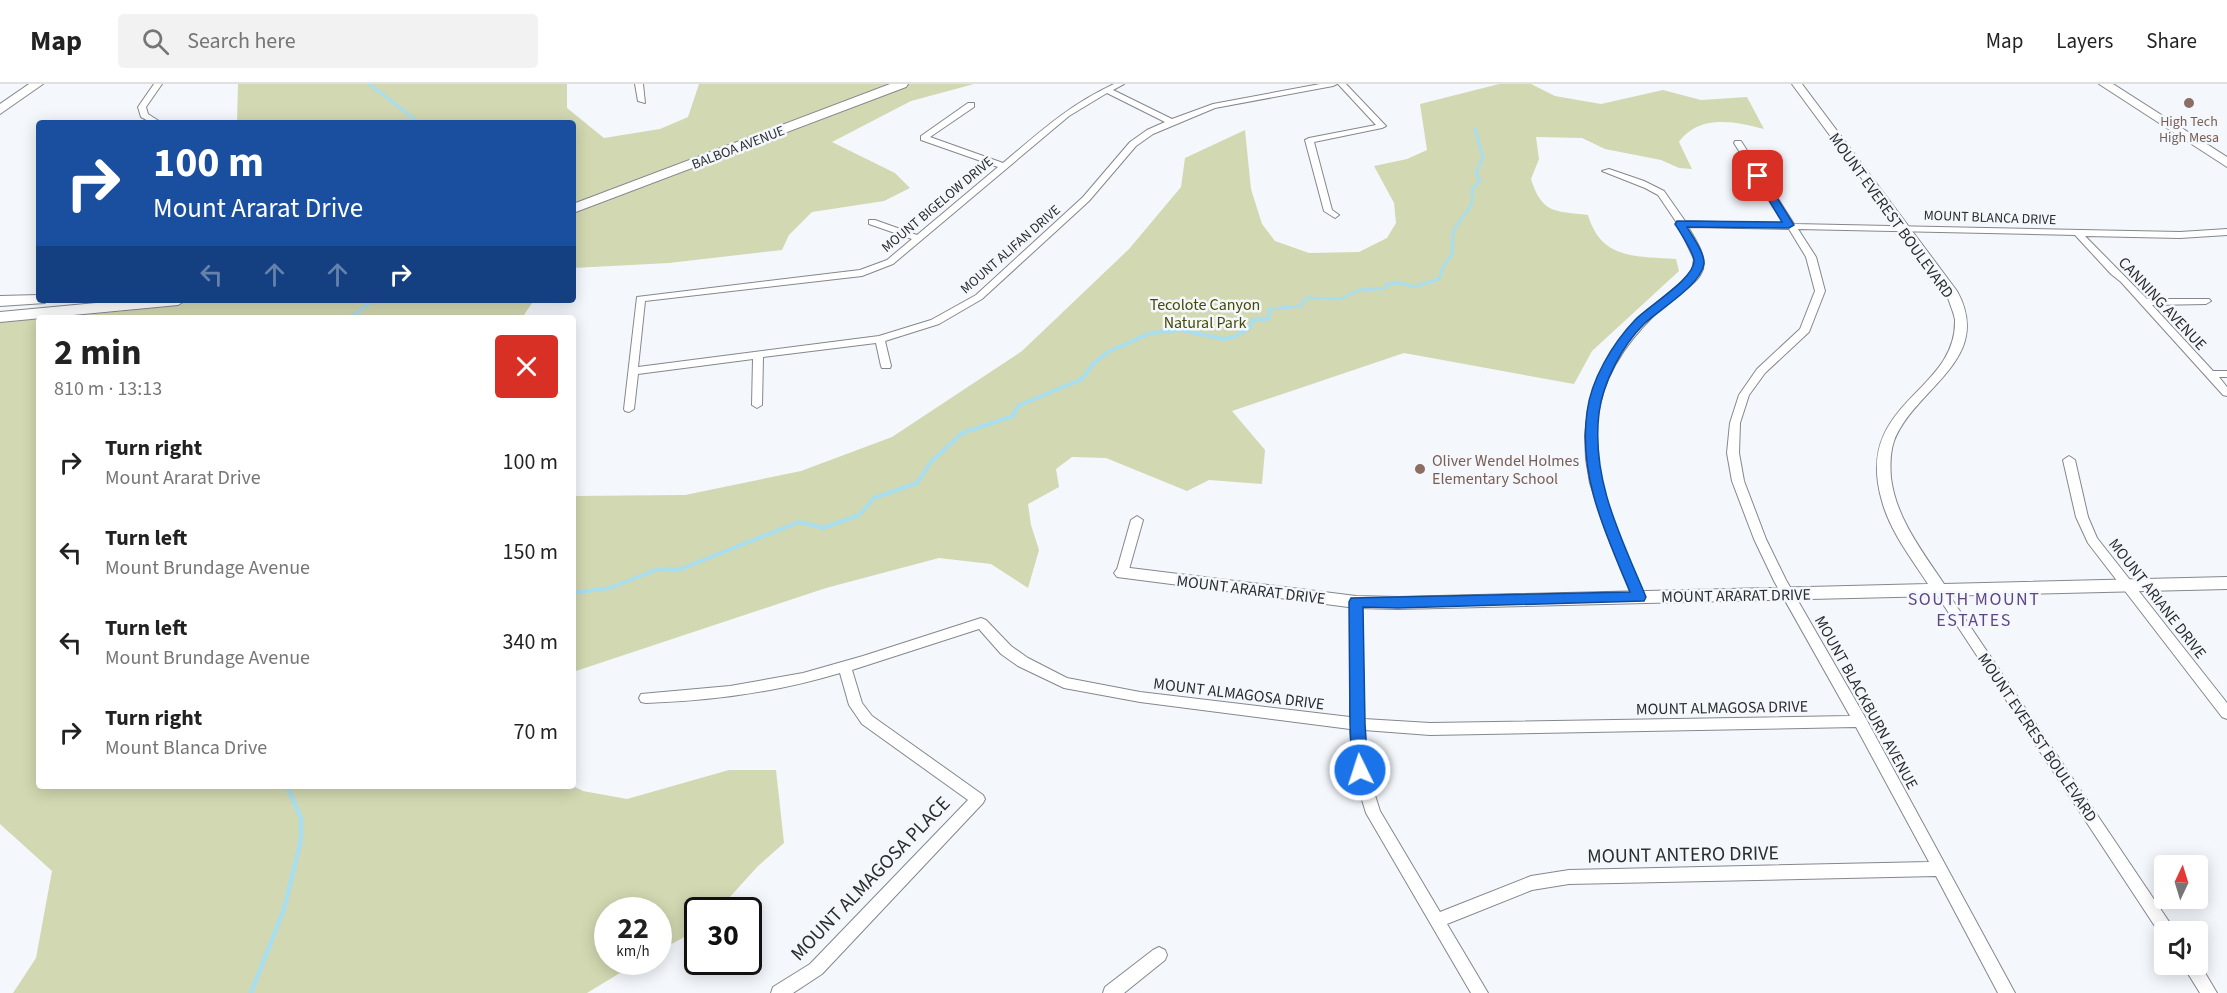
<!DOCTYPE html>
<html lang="en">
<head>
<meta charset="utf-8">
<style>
	body { margin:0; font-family:"Source Sans 3",sans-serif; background:#f2f2f2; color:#222; height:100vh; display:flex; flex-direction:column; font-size:22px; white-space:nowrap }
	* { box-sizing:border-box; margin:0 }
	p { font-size:20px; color:#767676 }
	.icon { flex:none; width:33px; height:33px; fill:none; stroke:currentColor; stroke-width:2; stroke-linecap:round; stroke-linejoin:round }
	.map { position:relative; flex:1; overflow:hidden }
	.drawer { position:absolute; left:36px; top:231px; width:540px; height:474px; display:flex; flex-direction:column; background:#fff; border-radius:6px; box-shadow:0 3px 15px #0003 }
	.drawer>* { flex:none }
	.banner { position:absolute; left:36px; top:36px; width:540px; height:183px; border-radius:6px; box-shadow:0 3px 15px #0003; background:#1a4fa0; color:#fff; overflow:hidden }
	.needle { width:39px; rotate:4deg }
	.controls { position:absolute; left:2154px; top:771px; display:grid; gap:12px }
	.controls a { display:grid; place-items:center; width:54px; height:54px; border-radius:6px; background:#fff; box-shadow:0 3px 15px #0003; font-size:30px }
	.speed { position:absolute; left:594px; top:813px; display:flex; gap:12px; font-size:30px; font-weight:700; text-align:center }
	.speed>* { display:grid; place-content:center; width:78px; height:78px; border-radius:50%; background:#fff; box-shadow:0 3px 15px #0003; line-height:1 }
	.speed small { font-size:15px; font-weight:400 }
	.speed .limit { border:3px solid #111; border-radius:9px; background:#fff; color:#111 }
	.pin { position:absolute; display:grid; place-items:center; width:51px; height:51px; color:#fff; margin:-26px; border-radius:12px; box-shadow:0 3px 9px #0006 }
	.me { position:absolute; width:66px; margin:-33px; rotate:356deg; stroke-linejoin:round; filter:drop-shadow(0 0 4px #0008) }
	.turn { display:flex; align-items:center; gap:21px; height:126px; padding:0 18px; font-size:27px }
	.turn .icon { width:78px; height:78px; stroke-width:2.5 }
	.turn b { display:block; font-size:42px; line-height:51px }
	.lanes { display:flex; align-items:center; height:57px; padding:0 18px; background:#0003; justify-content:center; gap:30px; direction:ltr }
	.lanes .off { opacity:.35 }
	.round { display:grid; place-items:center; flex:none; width:63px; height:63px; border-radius:6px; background:#f2f2f2 }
	.headline { display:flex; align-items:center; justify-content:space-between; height:102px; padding:0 18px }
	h1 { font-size:36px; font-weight:700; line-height:45px }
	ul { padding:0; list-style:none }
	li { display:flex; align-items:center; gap:18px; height:90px; padding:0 18px }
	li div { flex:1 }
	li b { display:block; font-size:22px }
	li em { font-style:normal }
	header { display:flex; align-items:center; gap:36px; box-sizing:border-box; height:84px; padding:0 30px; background:#fff; border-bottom:2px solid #e0e0e0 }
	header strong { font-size:28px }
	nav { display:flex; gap:33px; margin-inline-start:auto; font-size:21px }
	.search { width:420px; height:54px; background:#f2f2f2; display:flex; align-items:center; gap:15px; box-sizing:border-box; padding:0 21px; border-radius:6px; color:#767676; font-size:22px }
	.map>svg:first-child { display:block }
</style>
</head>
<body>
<header>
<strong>Map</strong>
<div class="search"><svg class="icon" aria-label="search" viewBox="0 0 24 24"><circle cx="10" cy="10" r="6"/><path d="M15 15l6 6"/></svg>Search here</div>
<nav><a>Map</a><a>Layers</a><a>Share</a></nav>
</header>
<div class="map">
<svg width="2227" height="909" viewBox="0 0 2227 909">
	<rect width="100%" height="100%" fill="#f4f8fd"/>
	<path fill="#d2d8b1" d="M 238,0 L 567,0 L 567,24 L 604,54 L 660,45 L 688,33 L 699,0 L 974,0 L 911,17 L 832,58 L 895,89 L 910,104 L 884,117 L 812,128 L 789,151 L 782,166 L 669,179 L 573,184 L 573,39 L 237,39 Z
		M 1499,0 L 1531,0 L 1555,12 L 1601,20 L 1663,6 L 1701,16 L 1747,13 L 1764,45 C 1735,37 1699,30 1679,58 L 1692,85 L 1679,84 L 1661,76 L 1605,65 L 1582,54 L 1536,53 L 1539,75 L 1531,95 C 1542,130 1555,127 1588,131 C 1601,176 1636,172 1676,175 L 1679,187 L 1592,267 L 1574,300 L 1404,269 L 1232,327 L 1265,366 L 1262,400 L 1209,396 L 1187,407 L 1106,374 L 1072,373 L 1056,385 L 1059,403 L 1028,420 L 1031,441 L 1039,466 L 1028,504 L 991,480 L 939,474 L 826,504 L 573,588 L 573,412 L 685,411 L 801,387 L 892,353 L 1022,267 L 1129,165 L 1181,103 L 1185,74 L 1245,46 L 1251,105 L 1262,140 L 1275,157 L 1309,169 L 1359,168 L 1387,154 L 1396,139 L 1394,119 L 1374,82 L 1407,75 L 1427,66 L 1420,20 Z
		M 174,216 L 534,216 L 522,234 L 56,234 L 164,223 Z
		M 39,235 L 39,702 L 573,702 L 583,707 L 627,715 L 729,686 L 776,686 L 784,759 L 758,782 L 718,826 L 698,826 L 697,846 L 659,867 L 658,826 L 608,826 L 608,878 L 638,878 L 587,909 L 13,909 L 36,874 L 52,787 L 0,740 L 0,237 Z"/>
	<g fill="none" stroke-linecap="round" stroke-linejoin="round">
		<path stroke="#a9deee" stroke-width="3" d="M 369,0 L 420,39
			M 351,233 L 374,216
			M 1269,233 L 1269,225 L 1301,222 L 1306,214 L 1340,215 L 1360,206 L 1385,204 L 1387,200 L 1401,199 L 1414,203 L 1439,195 L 1444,181 L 1452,171 L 1453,147 L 1472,120 L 1472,106 L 1480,96 L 1476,89 L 1483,73 L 1475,45"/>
		<path stroke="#a9deee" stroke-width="4" d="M 349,234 L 353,231
			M 573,509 L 610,504 L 656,486 L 681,485 L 799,438 L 823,444 L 859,431 L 874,414 L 917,399 L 931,378 L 962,349 L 1013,332 L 1018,322 L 1082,295 L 1093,280 L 1108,268 L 1151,249 L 1181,246 L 1224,255 L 1236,252 L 1251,243 L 1252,236 L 1267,235 L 1270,231"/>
		<path stroke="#a9deee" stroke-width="4.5" d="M 251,909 L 284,825 L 301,756 L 301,734 L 287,702"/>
		<defs>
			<path id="minor" d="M 154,0 L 162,0 L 146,23 L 148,30 L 162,39 L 152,39 L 141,33 L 138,23 Z
				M 635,0 L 643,0 L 645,19 L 638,17 Z
				M 1114,0 L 1124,0 L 1113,6 L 1172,35 L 1213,20 L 1320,0 L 1337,0 L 1333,2 L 1215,24 L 1153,50 L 1136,62 L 1089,117 L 982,215 L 939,240 L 885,257 L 891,282 L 890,284 L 882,284 L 881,282 L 876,259 L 763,273 L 762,321 L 757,324 L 752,321 L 753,275 L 638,290 L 634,325 L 629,328 L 625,327 L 624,325 L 637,213 L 860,186 L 887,176 L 912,155 L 869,140 L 869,136 L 875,136 L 917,151 L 998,83 L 921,56 L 921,52 L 968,19 L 974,19 L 974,23 L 930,53 L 1003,79 C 1041,47 1069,21 1114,0 ZM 1107,9 L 1165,38 L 1147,46 L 1130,58 L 1083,113 L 976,211 L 931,236 L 879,252 L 638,283 L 645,217 L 862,192 L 893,180 L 1069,32 Z
				M 1338,0 L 1346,0 L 1386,42 L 1382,44 L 1314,58 L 1332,126 L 1339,131 L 1335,134 L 1324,127 L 1305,56 L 1309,54 L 1376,41 Z
				M 1735,57 L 1741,57 L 1794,140 L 2180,148 L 2227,145 L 2227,151 L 2180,154 L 2085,152 L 2147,215 L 2209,215 L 2211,217 L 2206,220 L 2152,221 L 2213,287 L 2227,287 L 2227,293 L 2219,293 L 2227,303 L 2227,312 L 2223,311 L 2121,198 L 2111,190 L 2075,151 L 1798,145 L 1816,173 L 1825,207 L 1809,248 L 1765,289 L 1749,311 L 1740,339 L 1739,369 L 1744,397 L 1766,455 L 1786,496 L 1865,633 L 2015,909 L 1998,909 L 1936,792 L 1569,800 L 1532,806 L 1447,840 L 1488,909 L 1471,909 L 1366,729 L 1353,686 L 1350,645 L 1140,618 L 1064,604 L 1018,582 L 1001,570 L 979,545 L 852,586 L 862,619 L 872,632 L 983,711 L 985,715 L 983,719 L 822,890 L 793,909 L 771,909 L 773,903 L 810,880 L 968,716 L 862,640 L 849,621 L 840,589 C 777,608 712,617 646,619 L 641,618 L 639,614 L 641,610 L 730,602 L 803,589 L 863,572 L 981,534 L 986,536 L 1011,562 L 1028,574 L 1067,594 L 1140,608 L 1350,633 L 1350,518 L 1352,515 L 1360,515 L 1362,518 L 1364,635 L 1430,639 L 1850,632 L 1774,497 L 1754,455 L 1732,397 L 1727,369 L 1730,339 L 1739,311 L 1757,285 L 1800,245 L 1815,207 L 1806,173 L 1789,145 L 1688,143 C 1695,155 1706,170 1703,185 C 1698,201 1678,209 1667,219 C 1635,248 1607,282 1599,325 C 1586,391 1621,454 1645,513 L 1643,516 L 1635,516 L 1633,513 L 1605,445 L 1590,399 L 1586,375 L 1585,351 L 1588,326 L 1598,293 L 1616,262 L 1650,224 L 1688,193 L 1692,188 L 1694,175 L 1677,139 L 1658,111 L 1645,104 L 1602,87 L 1609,85 L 1644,97 L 1664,107 L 1685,137 L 1785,140 L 1734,59 ZM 1856,643 L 1929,778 L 1569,786 L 1531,792 L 1440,828 L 1380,727 L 1367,686 L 1364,646 L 1430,651 Z
				M 2069,372 L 2075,376 L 2088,433 L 2097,454 L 2227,619 L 2227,635 L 2222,633 L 2088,459 L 2076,433 L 2063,376 Z
				M 1137,432 L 1143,436 L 1128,489 L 1126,492 L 1118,492 L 1116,489 L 1131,436 Z
				M 1939,500 L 1943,502 L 2176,848 L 2164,848 L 2164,854 L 2162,853 L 1935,508 L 1933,505 L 1935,502 Z
				M 1159,863 L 1165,866 L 1167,871 L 1165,876 L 1124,909 L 1103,909 L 1105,903 L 1153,866 Z
				M 2198,877 L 2217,909 L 2200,909 L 2182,880 L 2198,880 Z"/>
			<path id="tertiary" d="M 1792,0 L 1802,0 L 1957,207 C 1995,276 1914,304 1894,357 C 1890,369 1890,382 1891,394 C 1896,434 1922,467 1944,500 L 2227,493 L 2227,505 L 1398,525 L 1356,524 L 1117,493 L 1114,489 L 1117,485 L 1122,483 L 1356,512 L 1398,513 L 1928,500 C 1911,474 1890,447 1882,417 C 1853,318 1957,309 1955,236 C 1954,228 1949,219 1947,210 Z"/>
			<path id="secondary" d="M 2099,0 L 2113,0 L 2227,73 L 2227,83 Z"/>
			<path id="primary" d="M 29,0 L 43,0 L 0,30 L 0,20 Z
				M 890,0 L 908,0 L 906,3 L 573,129 L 573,120 Z
				M 39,211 L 39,216 L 47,216 L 45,219 L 0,222 L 0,212 Z
				M 128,216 L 186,216 L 178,221 L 0,238 L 0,228 Z"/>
		</defs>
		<use href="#minor" stroke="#84878c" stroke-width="2"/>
		<use href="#tertiary" stroke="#84878c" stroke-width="2"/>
		<use href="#secondary" stroke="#84878c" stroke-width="2"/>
		<use href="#primary" stroke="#84878c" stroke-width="2"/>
		<use href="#minor" fill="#fff" fill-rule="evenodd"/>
		<use href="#tertiary" fill="#fff" fill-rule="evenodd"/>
		<use href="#secondary" fill="#fff" fill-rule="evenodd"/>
		<use href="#primary" fill="#fff" fill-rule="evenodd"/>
	</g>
	<path fill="#1a73e8" stroke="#114b97" stroke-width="1.5" d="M 1755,90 L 1762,90 L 1794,141 L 1789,144 L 1687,143 C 1692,152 1705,169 1704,180 C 1701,201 1660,225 1644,240 C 1622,262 1603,298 1599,329 C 1591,396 1621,453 1646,513 L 1644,517 L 1398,524 L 1363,523 L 1365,640 L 1368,686 L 1366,690 L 1360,692 L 1355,690 L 1352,686 L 1350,640 L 1349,518 L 1351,514 L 1630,508 C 1606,450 1578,393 1587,328 C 1591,296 1612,260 1635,236 C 1647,223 1696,194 1694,176 C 1693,168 1680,148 1675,140 L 1677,137 L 1782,138 L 1754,92 Z"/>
	<g fill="#8d6e63" stroke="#f4f8fd" stroke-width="2">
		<circle cx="2189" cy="19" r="6"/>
		<circle cx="1420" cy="385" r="6"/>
	</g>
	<g text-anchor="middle" stroke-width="5" stroke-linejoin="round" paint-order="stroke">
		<g font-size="14" fill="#785e54" stroke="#f4f8fd">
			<text x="2189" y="42">High Tech<tspan x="2189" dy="16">High Mesa</tspan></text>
		</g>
		<g font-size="14" fill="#2b2d2e" stroke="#f4f8fd">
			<text transform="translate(738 63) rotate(-21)" y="5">BALBOA AVENUE</text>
			<text transform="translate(937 120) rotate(-40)" y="5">MOUNT BIGELOW DRIVE</text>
			<text transform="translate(1990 133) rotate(2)" y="5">MOUNT BLANCA DRIVE</text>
			<text transform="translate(1010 165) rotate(-41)" y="5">MOUNT ALIFAN DRIVE</text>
		</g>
		<g font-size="16" fill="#2b2d2e" stroke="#f4f8fd">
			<text transform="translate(1892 131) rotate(54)" y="6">MOUNT EVEREST BOULEVARD</text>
			<text transform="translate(2163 219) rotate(47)" y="6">CANNING AVENUE</text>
			<text transform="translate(1251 505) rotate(7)" y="6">MOUNT ARARAT DRIVE</text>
			<text transform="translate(1736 511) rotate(-1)" y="6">MOUNT ARARAT DRIVE</text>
			<text transform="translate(2158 514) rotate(52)" y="6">MOUNT ARIANE DRIVE</text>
			<text transform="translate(1239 609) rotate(7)" y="6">MOUNT ALMAGOSA DRIVE</text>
			<text transform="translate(1867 618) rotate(61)" y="6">MOUNT BLACKBURN AVENUE</text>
			<text transform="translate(1722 623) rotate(-1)" y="6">MOUNT ALMAGOSA DRIVE</text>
			<text transform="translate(2038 653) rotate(56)" y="6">MOUNT EVEREST BOULEVARD</text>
		</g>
		<g font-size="16" fill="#464b01" stroke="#f4f8fd">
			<text x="1205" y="226">Tecolote Canyon<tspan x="1205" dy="18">Natural Park</tspan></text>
		</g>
		<g font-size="16" fill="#785e54" stroke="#f4f8fd" text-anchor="start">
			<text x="1432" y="382">Oliver Wendel Holmes<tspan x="1432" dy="18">Elementary School</tspan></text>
		</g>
		<g font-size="18" letter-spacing="1.5" fill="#5f4683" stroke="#f4f8fd">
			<text x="1974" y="521">SOUTH MOUNT<tspan x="1974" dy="21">ESTATES</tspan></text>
		</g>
		<g font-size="20" fill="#2b2d2e" stroke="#f4f8fd">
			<text transform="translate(1683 770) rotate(-1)" y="7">MOUNT ANTERO DRIVE</text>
			<text transform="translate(870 794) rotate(-46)" y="7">MOUNT ALMAGOSA PLACE</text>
		</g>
	</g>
</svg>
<div class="controls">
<a><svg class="needle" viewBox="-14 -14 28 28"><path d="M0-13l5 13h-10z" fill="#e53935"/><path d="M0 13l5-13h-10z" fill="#767676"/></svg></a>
<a><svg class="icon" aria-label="sound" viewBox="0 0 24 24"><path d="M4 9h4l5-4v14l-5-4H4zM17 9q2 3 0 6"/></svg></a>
</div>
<div class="speed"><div>22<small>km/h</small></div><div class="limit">30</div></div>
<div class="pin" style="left:1758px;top:92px;background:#d93025"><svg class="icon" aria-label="arrive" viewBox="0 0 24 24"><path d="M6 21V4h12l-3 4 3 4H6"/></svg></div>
<svg class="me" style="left:1360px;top:686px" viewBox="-20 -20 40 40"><circle r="17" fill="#1a73e8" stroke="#fff" stroke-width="3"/><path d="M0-11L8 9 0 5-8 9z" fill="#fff"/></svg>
<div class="banner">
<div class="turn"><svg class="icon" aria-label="right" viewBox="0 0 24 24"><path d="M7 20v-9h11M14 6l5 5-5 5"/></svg><div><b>100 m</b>Mount Ararat Drive</div></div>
<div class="lanes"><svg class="icon off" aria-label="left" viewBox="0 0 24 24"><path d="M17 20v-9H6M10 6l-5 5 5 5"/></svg><svg class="icon off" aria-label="ahead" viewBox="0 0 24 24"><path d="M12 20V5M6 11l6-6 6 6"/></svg><svg class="icon off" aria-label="ahead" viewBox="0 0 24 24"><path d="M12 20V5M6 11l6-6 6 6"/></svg><svg class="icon" aria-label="right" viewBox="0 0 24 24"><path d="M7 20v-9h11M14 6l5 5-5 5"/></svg></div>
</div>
<section class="drawer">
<div class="headline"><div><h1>2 min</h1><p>810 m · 13:13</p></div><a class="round" style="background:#d93025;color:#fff"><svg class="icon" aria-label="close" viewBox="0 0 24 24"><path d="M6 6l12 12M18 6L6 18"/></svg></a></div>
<ul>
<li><svg class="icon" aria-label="right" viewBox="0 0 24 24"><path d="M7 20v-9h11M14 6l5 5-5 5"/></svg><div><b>Turn right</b><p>Mount Ararat Drive</p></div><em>100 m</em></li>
<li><svg class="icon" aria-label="left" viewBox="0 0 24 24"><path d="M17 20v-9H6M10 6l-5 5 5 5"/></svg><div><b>Turn left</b><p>Mount Brundage Avenue</p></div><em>150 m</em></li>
<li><svg class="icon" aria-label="left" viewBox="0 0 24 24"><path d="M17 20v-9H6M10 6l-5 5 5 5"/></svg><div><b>Turn left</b><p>Mount Brundage Avenue</p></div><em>340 m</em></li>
<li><svg class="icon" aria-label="right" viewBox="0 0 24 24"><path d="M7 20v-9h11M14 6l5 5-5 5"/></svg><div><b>Turn right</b><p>Mount Blanca Drive</p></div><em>70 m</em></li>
</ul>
</section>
</div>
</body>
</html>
